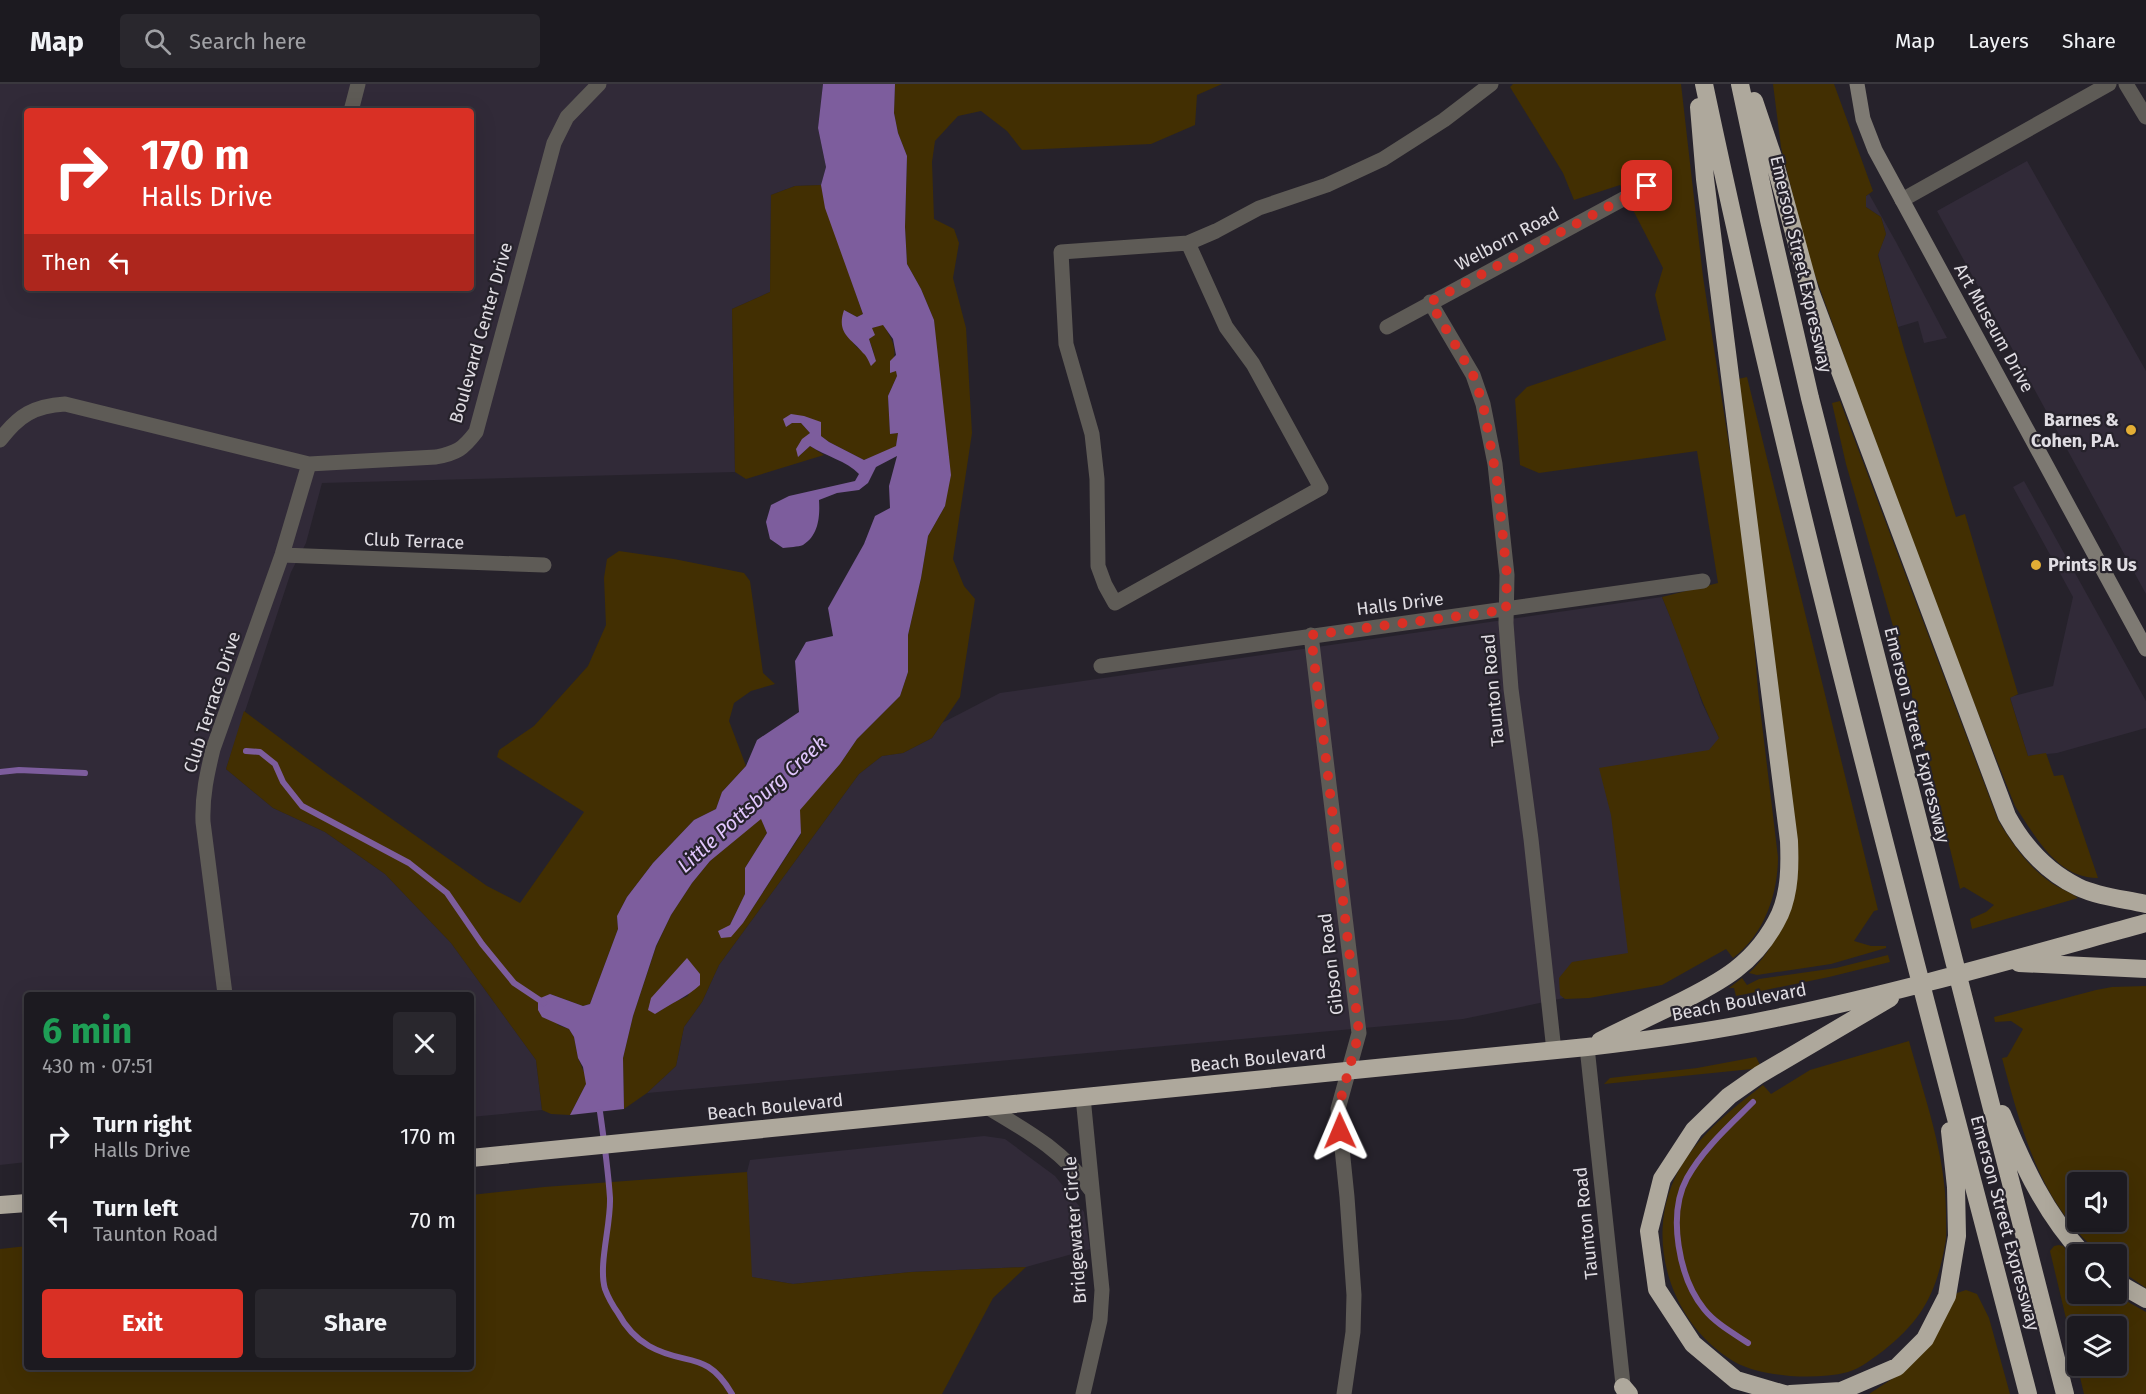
<!DOCTYPE html>
<html lang="en">
<head>
<meta charset="utf-8">
<style>
	body { margin:0; font-family:"Fira Sans",sans-serif; background:#29272d; color:#f1f3f6; height:100vh; display:flex; flex-direction:column; font-size:22px; white-space:nowrap }
	* { box-sizing:border-box; margin:0 }
	p { font-size:20px; color:#a0a1a5 }
	.icon { flex:none; width:33px; height:33px; fill:none; stroke:currentColor; stroke-width:2; stroke-linecap:round; stroke-linejoin:round }
	.map { position:relative; flex:1; overflow:hidden }
	.details { position:absolute; left:24px; top:908px; width:450px; height:378px; display:flex; flex-direction:column; background:#1c1a20; border-radius:6px; box-shadow:0 6px 24px #0002,0 0 0 2px #3a383e }
	.details>* { flex:none }
	.hud { position:absolute; left:24px; top:24px; width:450px; height:183px; border-radius:6px; box-shadow:0 6px 24px #0002,0 0 0 2px #3a383e; background:#d93025; color:#fff; overflow:hidden }
	.controls { position:absolute; left:2067px; top:1088px; display:grid; gap:12px }
	.controls a { display:grid; place-items:center; width:60px; height:60px; border-radius:6px; background:#1c1a20; box-shadow:0 6px 24px #0002,0 0 0 2px #3a383e; font-size:30px }
	.pin { position:absolute; display:grid; place-items:center; width:51px; height:51px; color:#fff; margin:-26px; border-radius:12px; box-shadow:0 3px 9px #0006 }
	.me { position:absolute; width:66px; margin:-33px; rotate:359deg; stroke-linejoin:round; filter:drop-shadow(0 0 4px #0008) }
	.turn { display:flex; align-items:center; gap:21px; height:126px; padding:0 18px; font-size:27px }
	.turn .icon { width:78px; height:78px; stroke-width:2.5 }
	.turn b { display:block; font-size:42px; line-height:51px }
	.then { display:flex; align-items:center; height:57px; padding:0 18px; background:#0003; gap:12px; font-size:22px }
	.round { display:grid; place-items:center; flex:none; width:63px; height:63px; border-radius:6px; background:#29272d }
	.overview { display:flex; align-items:center; justify-content:space-between; height:102px; padding:0 18px }
	h1 { font-size:36px; font-weight:700; line-height:45px; color:#1e9e55 }
	.cta { display:flex; gap:12px; margin-top:auto; padding:12px 18px }
	.cta a { flex:1; height:69px; border-radius:6px; background:#d93025; color:#fff; font-size:24px; font-weight:700; line-height:69px; text-align:center }
	.cta a+a { background:#29272d; color:#f1f3f6 }
	ul { padding:0; list-style:none }
	li { display:flex; align-items:center; gap:18px; height:84px; padding:0 18px }
	li div { flex:1 }
	li b { display:block; font-size:22px }
	li em { font-style:normal }
	header { display:flex; align-items:center; gap:36px; box-sizing:border-box; height:84px; padding:0 30px; background:#1c1a20; border-bottom:2px solid #3a383e }
	header strong { font-size:28px }
	nav { display:flex; gap:33px; margin-inline-start:auto; font-size:21px }
	.search { width:420px; height:54px; background:#29272d; display:flex; align-items:center; gap:15px; box-sizing:border-box; padding:0 21px; border-radius:6px; color:#a0a1a5; font-size:22px }
	.map>svg:first-child { display:block }
</style>
</head>
<body>
<header>
<strong>Map</strong>
<div class="search"><svg class="icon" aria-label="search" viewBox="0 0 24 24"><circle cx="10" cy="10" r="6"/><path d="M15 15l6 6"/></svg>Search here</div>
<nav><a>Map</a><a>Layers</a><a>Share</a></nav>
</header>
<div class="map">
<svg width="2146" height="1310" viewBox="0 0 2146 1310">
	<rect width="100%" height="100%" fill="#26222b"/>
	<path fill="#312a38" fill-rule="evenodd" d="M 0,0 L 823,0 L 818,44 L 826,83 L 821,101 L 795,102 L 771,111 L 770,208 L 732,225 L 735,388 L 322,399 L 306,459 L 291,488 L 226,685 L 273,724 L 325,748 L 385,790 L 451,859 L 536,976 L 542,1026 L 471,1033 L 471,910 L 27,910 L 27,1078 L 0,1081 ZM 27,27 L 471,27 L 471,204 L 27,204 Z
		M 2027,77 L 2146,287 L 2146,510 L 1937,127 Z
		M 1869,110 L 1896,158 L 1947,254 L 1924,259 L 1918,237 L 1898,243 L 1878,170 L 1886,150 L 1881,133 L 1866,123 L 1866,112 Z
		M 2024,397 L 2146,617 L 2146,644 L 2057,669 L 2028,672 L 2010,613 L 2053,602 L 2073,513 L 2013,403 Z
		M 1662,513 L 1681,559 L 1702,619 L 1719,654 L 1738,826 L 1588,909 L 1463,935 L 647,1009 L 676,982 L 684,943 L 702,918 L 719,881 L 859,690 L 882,672 L 903,669 L 932,654 L 942,639 L 1000,609 Z
		M 984,1052 L 1005,1055 L 1055,1092 L 1084,1128 L 1090,1165 L 1026,1183 L 911,1188 L 793,1200 L 751,1193 L 747,1088 L 750,1076 Z"/>
	<path fill="#422f02" fill-rule="evenodd" d="M 895,0 L 1222,0 L 1197,11 L 1195,41 L 1151,60 L 1022,66 L 1007,47 L 981,27 L 958,32 L 935,57 L 932,78 L 934,135 L 954,145 L 959,159 L 953,194 L 966,244 L 972,349 L 953,475 L 964,502 L 975,515 L 960,613 L 932,654 L 903,669 L 882,672 L 859,690 L 719,881 L 702,918 L 684,943 L 676,982 L 647,1009 L 624,1025 L 623,974 L 633,932 L 656,863 L 671,831 L 692,799 L 710,777 L 761,734 L 767,749 L 745,784 L 745,810 L 730,841 L 743,839 L 801,750 L 799,726 L 840,680 L 857,655 L 900,612 L 908,588 L 908,551 L 921,494 L 928,452 L 945,422 L 934,236 L 921,205 L 907,180 L 905,143 L 907,72 L 898,49 L 894,29 ZM 687,875 L 693,882 L 688,912 L 672,919 L 655,930 Z
		M 1513,0 L 1681,0 L 1703,193 L 1749,491 L 1758,607 L 1778,773 C 1778,810 1764,851 1733,874 L 1726,865 L 1662,901 L 1589,914 L 1565,915 L 1560,911 L 1559,894 L 1572,878 L 1628,869 L 1611,731 L 1599,684 L 1709,666 L 1719,654 C 1696,608 1682,560 1662,513 L 1718,499 L 1697,367 L 1539,389 L 1520,381 L 1515,315 L 1527,303 L 1666,256 L 1655,211 L 1663,184 L 1620,101 L 1574,116 L 1563,89 L 1510,3 Z
		M 1773,0 L 1834,0 L 1873,107 L 1866,112 L 1866,123 L 1881,133 L 1886,150 L 1878,171 L 1904,265 L 1956,433 L 1965,430 L 2018,610 L 2010,614 L 2028,672 L 2046,669 L 2054,692 L 2063,691 L 2098,794 C 2057,794 2036,753 2015,722 L 1884,393 L 1840,260 L 1808,172 L 1781,63 Z
		M 821,101 L 826,124 L 863,230 L 857,233 L 844,226 C 849,247 848,268 874,269 L 869,255 L 872,244 L 883,240 C 895,260 898,267 890,289 L 896,286 L 897,292 L 888,312 L 890,350 L 898,349 L 896,363 L 864,376 L 829,358 L 791,330 L 787,342 L 792,339 L 801,339 L 810,349 L 798,373 L 810,362 L 824,371 L 746,395 L 735,388 L 732,225 L 770,208 L 771,111 L 795,102 Z
		M 1747,293 L 1878,826 L 1874,827 L 1854,857 L 1871,862 L 1886,862 L 1886,864 L 1831,880 L 1757,891 L 1749,889 C 1767,873 1779,850 1789,828 L 1738,295 Z
		M 1840,317 L 1998,736 C 2012,760 2029,784 2053,800 C 2061,805 2070,808 2078,814 L 1972,845 L 1970,835 L 1986,828 L 1994,821 L 1964,803 L 1960,805 L 1904,580 L 1846,380 L 1832,319 Z
		M 619,467 L 674,475 L 744,489 L 750,497 L 763,589 L 775,600 L 751,607 L 734,619 L 729,637 L 746,682 L 722,708 L 716,725 L 694,736 L 653,779 L 627,813 L 617,832 L 618,845 L 590,920 L 583,922 L 550,910 L 558,941 L 569,945 L 574,953 L 578,974 L 586,993 L 586,1000 L 570,1031 L 551,1030 L 542,1026 L 536,976 L 451,859 L 385,790 L 325,748 L 273,724 L 226,685 L 244,627 L 328,690 L 487,802 L 520,819 L 584,728 L 497,673 L 499,666 L 534,642 L 588,582 L 606,541 L 604,494 L 607,475 Z
		M 1888,871 L 1890,878 L 1829,893 L 1736,912 L 1734,904 L 1729,904 L 1742,894 L 1747,901 L 1759,895 L 1836,884 Z
		M 2146,902 L 2146,1204 L 2117,1184 L 2116,1170 L 2100,1170 C 2040,1118 2022,1048 2002,974 L 2007,973 L 2023,945 L 2011,937 L 1995,938 L 1994,933 L 2096,906 L 2112,903 ZM 2078,1098 L 2116,1098 L 2116,1137 L 2078,1137 Z
		M 1909,957 C 1925,1015 1947,1074 1946,1134 C 1946,1143 1947,1153 1945,1161 C 1936,1210 1922,1236 1883,1267 C 1872,1275 1861,1284 1848,1288 C 1829,1293 1809,1293 1790,1292 C 1771,1290 1750,1287 1733,1277 C 1673,1241 1645,1160 1674,1096 C 1692,1056 1729,1027 1763,1001 L 1771,1010 L 1810,986 Z
		M 1756,973 L 1760,981 L 1752,985 L 1604,1000 L 1610,994 L 1697,984 Z
		M 747,1088 L 752,1193 L 793,1200 L 911,1188 L 1026,1183 L 993,1214 L 942,1310 L 0,1310 L 0,1165 L 27,1162 L 27,1282 L 471,1282 L 471,1111 L 544,1103 Z
		M 2059,1161 L 2063,1162 L 2077,1178 L 2078,1209 L 2112,1209 L 2146,1228 L 2146,1310 L 2084,1310 L 2050,1167 L 2054,1162 ZM 2078,1242 L 2116,1242 L 2116,1281 L 2078,1281 Z
		M 1966,1206 L 1977,1210 L 1989,1234 L 2010,1310 L 1869,1310 L 1895,1293 L 1935,1251 L 1957,1209 Z"/>
	<path fill="#7d5d9d" d="M 823,0 L 895,0 L 894,29 L 898,49 L 907,72 L 905,143 L 907,180 L 921,205 L 934,236 L 951,391 L 945,422 L 928,452 L 921,494 L 908,551 L 908,588 L 900,612 L 857,655 L 840,680 L 800,726 L 801,749 L 743,839 L 731,853 L 721,854 L 718,847 L 730,841 L 745,810 L 745,784 L 767,749 L 761,735 L 710,777 L 692,799 L 671,831 L 656,862 L 633,932 L 623,974 L 624,1025 L 570,1031 L 586,1000 L 583,983 L 578,974 L 574,953 L 569,945 L 542,933 L 538,926 L 538,915 L 550,910 L 583,922 L 590,920 L 618,845 L 617,832 L 627,813 L 653,779 L 694,736 L 716,725 L 722,708 L 746,682 L 757,656 L 799,628 L 795,577 L 806,558 L 833,552 L 828,524 L 864,460 L 875,432 L 890,424 L 889,402 L 897,372 L 876,383 L 868,399 L 859,406 L 837,409 L 819,416 C 820,432 819,451 803,461 C 798,463 789,463 783,464 L 770,455 L 766,438 L 771,421 L 789,412 L 855,397 L 859,390 C 847,377 825,372 810,362 L 798,373 L 796,365 L 802,355 L 810,349 L 801,339 L 792,339 L 786,343 L 783,335 L 791,330 L 804,332 L 821,338 L 821,352 L 829,358 L 864,376 L 896,362 L 898,349 L 890,350 L 888,312 L 897,292 L 896,287 L 890,289 L 890,277 L 896,271 L 893,255 L 883,241 L 872,244 L 875,251 L 869,255 L 876,277 L 871,282 C 869,278 867,272 863,269 C 851,254 836,250 844,226 L 857,233 L 863,230 L 825,124 L 821,101 L 826,83 L 818,44 Z
		M 687,874 L 700,890 L 700,901 C 687,913 670,920 655,930 L 648,926 L 651,914 Z"/>
	<g fill="none" stroke-linecap="round" stroke-linejoin="round">
		<path stroke="#7d5d9d" stroke-width="6" d="M 246,667 L 260,668 L 275,680 L 283,698 L 302,722 L 409,779 L 447,809 L 482,860 L 514,899 L 544,919
			M 0,688 L 19,686 L 85,689
			M 600,1028 C 604,1056 608,1085 610,1114 C 611,1141 598,1181 605,1205 C 608,1213 613,1222 618,1229 C 625,1242 635,1254 649,1262 C 686,1283 706,1265 732,1310
			M 1748,1259 C 1733,1249 1715,1239 1704,1225 C 1679,1194 1667,1131 1687,1094 C 1703,1065 1730,1041 1753,1018"/>
		<path stroke="#5e5b56" stroke-width="15" d="M 2126,0 L 2146,33
			M 351,27 L 358,0
			M 1902,116 L 2109,0
			M 1188,159 L 1226,243 L 1253,280 L 1321,404 L 1115,519 L 1105,501 L 1098,482 L 1097,395 L 1092,350 L 1066,260 L 1061,168 L 1188,159 L 1216,147 L 1259,124 L 1327,101 L 1383,75 L 1444,36 L 1491,0
			M 1430,218 L 1473,291 L 1483,320 L 1495,380 L 1507,491 L 1506,539 L 1511,605 L 1531,755 L 1554,967
			M 1387,243 L 1647,102
			M 0,356 C 19,331 34,322 65,320 L 309,380 L 436,373 C 457,369 463,365 476,348 L 554,59 L 567,33 L 599,0
			M 282,471 L 544,481
			M 1311,551 L 1359,949 L 1338,1025 L 1347,1113 L 1354,1211 L 1353,1248 L 1344,1310
			M 1101,582 C 1302,553 1503,527 1703,497
			M 225,910 L 203,738 C 202,712 207,690 213,665 L 282,471 L 309,380
			M 1587,963 L 1624,1310
			M 1083,1013 L 1102,1206 L 1100,1236 L 1083,1310
			M 987,1023 C 1029,1048 1062,1066 1091,1106"/>
		<path stroke="#7e7a73" stroke-width="15" d="M 1857,0 L 1863,35 L 1875,66 L 2146,565"/>
		<path stroke="#aea89c" stroke-width="18" d="M 1704,0 C 1797,440 1915,875 2028,1310
			M 1740,0 L 1769,136 L 1810,314 L 2065,1310
			M 1754,17 L 1774,76 L 1810,207 L 2007,732 C 2024,763 2047,788 2078,803 C 2099,813 2124,815 2146,820
			M 2019,879 L 2146,885
			M 1600,957 C 1624,945 1649,933 1674,921 C 1721,898 1757,879 1780,830 C 1790,807 1790,781 1789,757 L 1705,95 L 1699,23
			M 2002,1030 C 2023,1081 2045,1129 2083,1170
			M 471,1074 L 1587,963 C 1649,956 1710,948 1771,935 C 1898,909 2022,873 2146,839
			M 0,1121 L 27,1119
			M 2116,1198 L 2146,1215
			M 1623,1303 L 1629,1310
			M 1784,1310 L 1736,1296 L 1693,1260 L 1657,1205 L 1649,1147 L 1662,1095 L 1694,1046 L 1729,1012 L 1759,991 L 1890,914
			M 1790,1310 L 1841,1307 L 1897,1283 L 1925,1255 L 1947,1212 L 1957,1152 L 1956,1103 L 1950,1047"/>
	</g>
	<g fill="none" stroke-linecap="round" stroke-linejoin="round">
		<path stroke="#d93025" stroke-width="10" stroke-dasharray="0 18" d="M 1340,1047 L 1338,1025 L 1359,949 L 1311,551 L 1506,526 L 1507,491 L 1497,397 L 1483,320 L 1473,291 L 1430,218 L 1647,102"/>
	</g>
	<g fill="#e3ae35" stroke="#26222b" stroke-width="2">
		<circle cx="2131" cy="346" r="6"/>
		<circle cx="2036" cy="481" r="6"/>
	</g>
	<g text-anchor="middle" stroke-width="4.5" stroke-linejoin="round" paint-order="stroke">
		<g font-size="18" fill="#e0dde3" stroke="#26222b">
			<text transform="translate(1507 155) rotate(-28)" y="6">Welborn Road</text>
			<text transform="translate(1801 180) rotate(77)" y="6">Emerson Street Expressway</text>
			<text transform="translate(1994 244) rotate(61)" y="6">Art Museum Drive</text>
			<text transform="translate(481 249) rotate(-74)" y="6">Boulevard Center Drive</text>
			<text transform="translate(414 457) rotate(2)" y="6">Club Terrace</text>
			<text transform="translate(1400 520) rotate(-7)" y="6">Halls Drive</text>
			<text transform="translate(1493 606) rotate(-95)" y="6">Taunton Road</text>
			<text transform="translate(212 618) rotate(-72)" y="6">Club Terrace Drive</text>
			<text transform="translate(1917 651) rotate(76)" y="6">Emerson Street Expressway</text>
			<text transform="translate(1331 880) rotate(-97)" y="6">Gibson Road</text>
			<text transform="translate(1739 918) rotate(-11)" y="6">Beach Boulevard</text>
			<text transform="translate(1258 975) rotate(-6)" y="6">Beach Boulevard</text>
			<text transform="translate(775 1023) rotate(-6)" y="6">Beach Boulevard</text>
			<text transform="translate(1586 1139) rotate(-96)" y="6">Taunton Road</text>
			<text transform="translate(2005 1139) rotate(75)" y="6">Emerson Street Expressway</text>
			<text transform="translate(1075 1146) rotate(-94)" y="6">Bridgewater Circle</text>
		</g>
		<g font-size="18" font-weight="bold" fill="#e0dde3" stroke="#26222b" text-anchor="end">
			<text x="2119" y="342">Barnes &amp;<tspan x="2119" dy="21">Cohen, P.A.</tspan></text>
			<text x="2048" y="487" text-anchor="start">Prints R Us</text>
		</g>
		<g font-size="20" font-style="italic" fill="#e2c7fe" stroke="#26222b">
			<text transform="translate(752 720) rotate(-42)" y="7">Little Pottsburg Creek</text>
		</g>
	</g>
</svg>
<div class="controls">
<a><svg class="icon" aria-label="sound" viewBox="0 0 24 24"><path d="M4 9h4l5-4v14l-5-4H4zM17 9q2 3 0 6"/></svg></a>
<a><svg class="icon" aria-label="search" viewBox="0 0 24 24"><circle cx="10" cy="10" r="6"/><path d="M15 15l6 6"/></svg></a>
<a><svg class="icon" aria-label="layers" viewBox="0 0 24 24"><path d="M12 4l9 5-9 5-9-5zM3 14l9 5 9-5"/></svg></a>
</div>
<div class="pin" style="left:1647px;top:102px;background:#d93025"><svg class="icon" aria-label="arrive" viewBox="0 0 24 24"><path d="M6 21V4h12l-3 4 3 4H6"/></svg></div>
<svg class="me" style="left:1340px;top:1047px" viewBox="-20 -20 40 40"><path d="M0-17L14 15 0 8-14 15z" fill="#d93025" stroke="#fff" stroke-width="4"/></svg>
<div class="hud">
<div class="turn"><svg class="icon" aria-label="right" viewBox="0 0 24 24"><path d="M7 20v-9h11M14 6l5 5-5 5"/></svg><div><b>170 m</b>Halls Drive</div></div>
<div class="then">Then<svg class="icon" aria-label="left" viewBox="0 0 24 24"><path d="M17 20v-9H6M10 6l-5 5 5 5"/></svg></div>
</div>
<section class="details">
<div class="overview"><div><h1>6 min</h1><p>430 m · 07:51</p></div><a class="round"><svg class="icon" aria-label="close" viewBox="0 0 24 24"><path d="M6 6l12 12M18 6L6 18"/></svg></a></div>
<ul>
<li><svg class="icon" aria-label="right" viewBox="0 0 24 24"><path d="M7 20v-9h11M14 6l5 5-5 5"/></svg><div><b>Turn right</b><p>Halls Drive</p></div><em>170 m</em></li>
<li><svg class="icon" aria-label="left" viewBox="0 0 24 24"><path d="M17 20v-9H6M10 6l-5 5 5 5"/></svg><div><b>Turn left</b><p>Taunton Road</p></div><em>70 m</em></li>
</ul>
<div class="cta"><a>Exit</a><a>Share</a></div>
</section>
</div>
</body>
</html>
